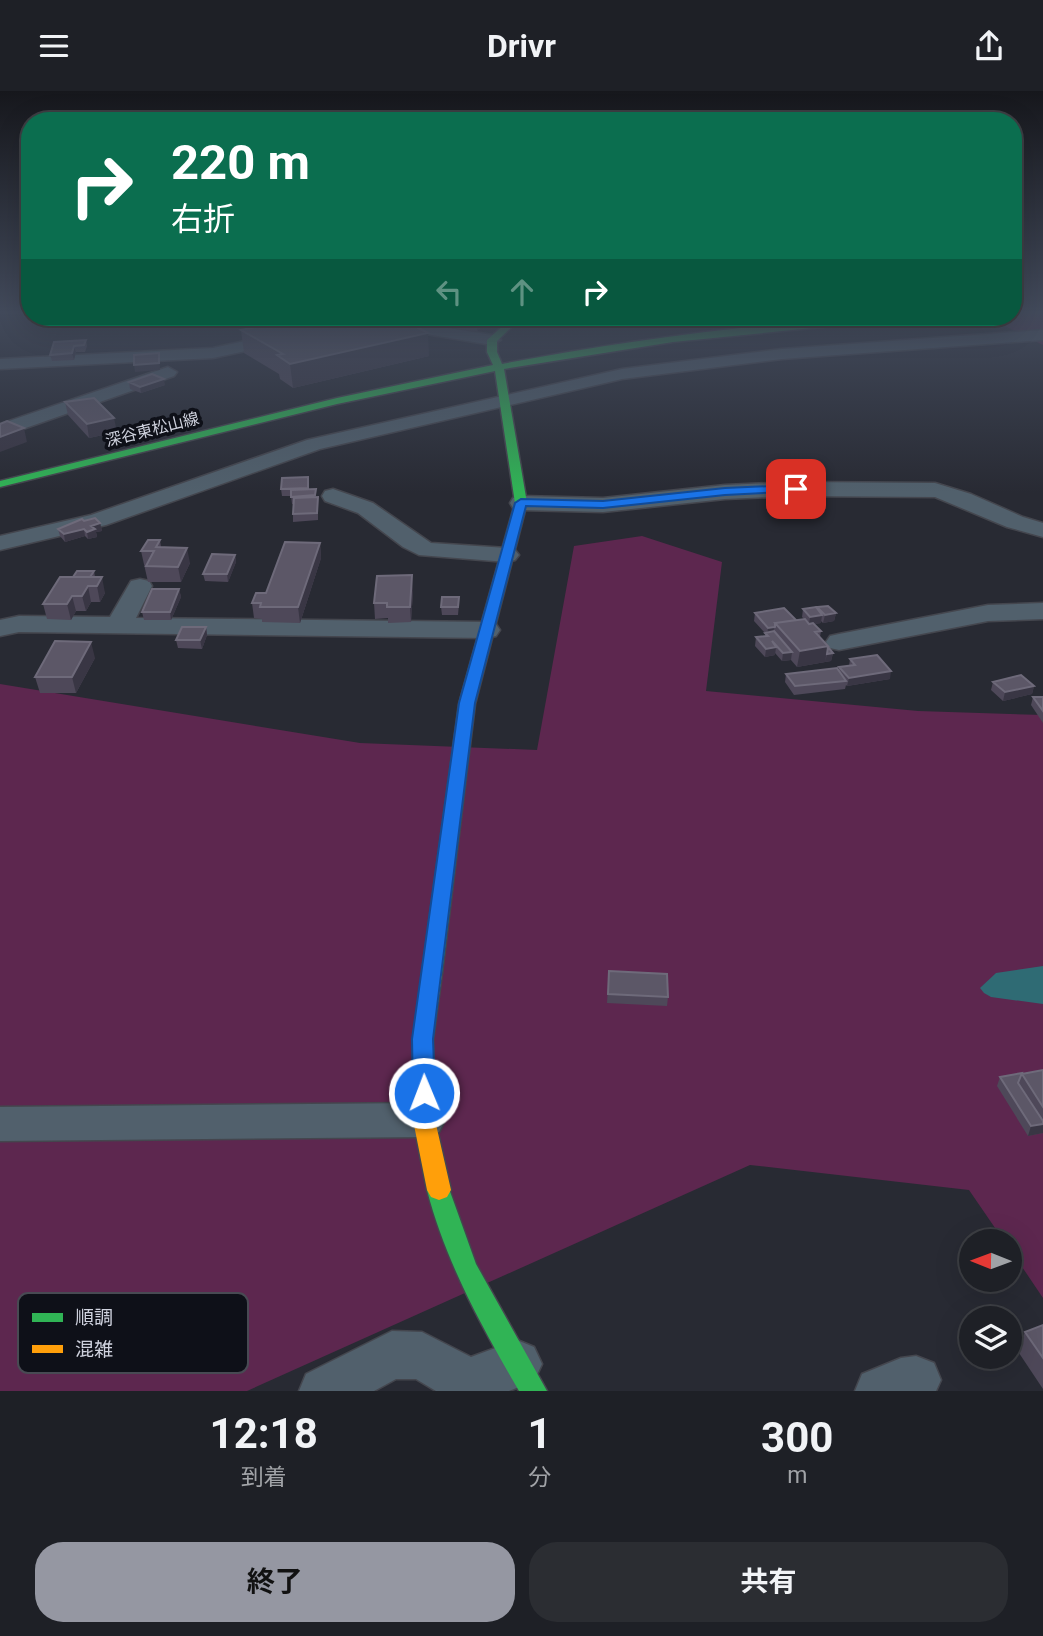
<!DOCTYPE html>
<html lang="ja">
<head>
<meta charset="utf-8">
<style>
	body { margin:0; font-family:Roboto,"Noto Sans JP",sans-serif; background:#2b2d32; color:#f1f3f6; height:100vh; display:flex; flex-direction:column; font-size:26px; white-space:nowrap }
	* { box-sizing:border-box; margin:0 }
	p { font-size:23px; color:#a1a3a7 }
	.icon { flex:none; width:38px; height:38px; fill:none; stroke:currentColor; stroke-width:2; stroke-linecap:round; stroke-linejoin:round }
	.map { position:relative; height:1300px; overflow:hidden }
	.drawer { display:flex; flex-direction:column; background:#1e2026; flex:1 }
	.drawer>* { flex:none }
	.guide { position:absolute; left:21px; top:21px; width:1001px; height:214px; border-radius:28px; box-shadow:0 7px 28px #0002,0 0 0 2px #3c3e43; background:#0b6e4f; color:#fff; overflow:hidden }
	.needle { width:46px; rotate:271deg }
	.tools { position:absolute; left:959px; top:1138px; display:grid; gap:14px }
	.tools a { display:grid; place-items:center; width:63px; height:63px; border-radius:50%; background:#1e2026; box-shadow:0 7px 28px #0002,0 0 0 2px #3c3e43; font-size:35px }
	.pin { position:absolute; display:grid; place-items:center; width:60px; height:60px; color:#fff; margin:-30px; border-radius:14px; box-shadow:0 4px 10px #0006 }
	.me { position:absolute; width:77px; margin:-38px; rotate:359deg; stroke-linejoin:round; filter:drop-shadow(0 0 5px #0008) }
	.turn { display:flex; align-items:center; gap:24px; height:147px; padding:0 35px; font-size:32px }
	.turn .icon { width:91px; height:91px; stroke-width:2.5 }
	.turn b { display:block; font-size:49px; line-height:60px }
	.lanes { display:flex; align-items:center; height:66px; padding:0 35px; background:#0003; justify-content:center; gap:35px; direction:ltr }
	.lanes .off { opacity:.35 }
	.eta { display:flex; justify-content:space-evenly; align-items:center; height:119px; text-align:center }
	.eta b { font-size:42px; font-weight:700; line-height:49px }
	.primary-button { display:flex; gap:14px; margin-top:auto; padding:14px 35px }
	.primary-button a { flex:1; height:80px; border-radius:28px; background:#9597a2; color:#111; font-size:28px; font-weight:700; line-height:80px; text-align:center }
	.primary-button a+a { background:#2b2d32; color:#f1f3f6 }
	header { display:flex; justify-content:space-between; align-items:center; height:91px; padding:0 35px; background:#1e2026; font-size:32px; font-weight:700 }
	.map>svg:first-child { display:block }
</style>
</head>
<body>
<header><svg class="icon" aria-label="menu" viewBox="0 0 24 24"><path d="M4 6h16M4 12h16M4 18h16"/></svg>Drivr<svg class="icon" aria-label="share" viewBox="0 0 24 24"><path d="M12 15V3M7 8l5-5 5 5M5 13v7h14v-7"/></svg></header>
<div class="map">
<svg width="1043" height="1300" viewBox="0 0 1043 1300">
	<rect width="100%" height="100%" fill="#282a33"/>
	<path fill="#5d274f" d="M 1013,220 L 1043,220 L 1043,254 L 987,226 L 1013,226 Z
		M 642,445 L 722,471 L 706,600 L 918,620 L 1043,624 L 1043,1207 L 1010,1158 L 1010,1150 L 1004,1150 L 969,1099 L 750,1074 L 247,1300 L 0,1300 L 0,593 L 360,652 L 537,659 L 574,455 Z"/>
	<path fill="#2f6b74" d="M 1043,875 L 1043,913 L 991,906 L 984,902 L 980,897 L 996,882 Z"/>
	<g fill="none" stroke-linecap="round" stroke-linejoin="round">
		<defs>
			<path id="street" d="M 393,226 L 414,226 L 430,234 L 492,244 L 501,249 L 492,254 L 420,242 Z
				M 1043,239 L 1043,249 L 782,268 L 622,288 L 320,358 L 106,434 L 0,459 L 0,445 L 91,424 L 307,349 L 622,278 L 782,258 Z
				M 281,242 L 287,243 L 290,247 L 287,251 L 213,267 L 0,278 L 0,268 L 213,257 Z
				M 168,276 L 177,281 L 174,285 L 0,346 L 0,333 Z
				M 796,391 L 935,392 L 971,403 L 1023,426 L 1043,432 L 1043,446 L 1007,436 L 935,406 L 796,405 L 725,408 L 603,421 L 521,419 L 513,417 L 510,412 L 513,407 L 521,405 L 603,407 L 725,394 Z
				M 333,398 L 373,412 L 431,452 L 507,457 L 515,459 L 519,464 L 515,469 L 507,471 L 419,464 L 403,456 L 358,422 L 325,410 L 322,405 L 325,400 Z
				M 140,488 L 149,490 L 152,495 L 136,527 L 487,531 L 496,533 L 500,539 L 496,545 L 487,547 L 19,541 L 0,545 L 0,529 L 19,525 L 110,526 L 131,490 Z
				M 1043,512 L 1043,528 L 988,530 L 839,559 L 830,557 L 826,551 L 830,545 L 839,543 L 988,514 Z
				M 424,1012 L 439,1017 L 445,1029 L 439,1041 L 424,1046 L 0,1050 L 0,1016 Z
				M 392,1240 L 422,1241 L 471,1266 L 517,1249 L 534,1256 L 542,1273 L 534,1290 L 509,1300 L 436,1300 L 416,1288 L 396,1288 L 374,1300 L 299,1300 L 306,1283 Z
				M 916,1265 L 934,1272 L 941,1289 L 936,1300 L 855,1300 L 862,1283 L 901,1267 Z"/>
			<path id="fast" d="M 513,226 L 522,226 L 497,250 L 497,261 L 502,273 C 590,256 679,243 769,234 C 811,230 855,224 897,226 L 893,229 L 673,251 L 504,278 L 527,412 L 475,613 L 442,882 L 439,887 L 432,889 L 425,887 L 422,882 L 459,613 L 515,412 L 495,280 L 337,313 L 0,396 L 0,390 L 337,307 L 493,274 L 487,261 L 487,249 Z
				M 439,1089 L 447,1092 L 476,1173 L 547,1300 L 519,1300 C 482,1236 446,1172 427,1099 L 431,1092 Z"/>
			<path id="slow" d="M 432,875 L 439,877 L 442,882 L 433,949 L 435,1029 L 451,1099 L 447,1106 L 439,1109 L 431,1106 L 427,1099 L 413,1029 L 413,949 L 422,882 L 425,877 Z"/>
		</defs>
		<use href="#street" stroke="#44464e" stroke-width="3"/>
		<use href="#fast" stroke="#44464e" stroke-width="3"/>
		<use href="#slow" stroke="#44464e" stroke-width="3"/>
		<use href="#street" fill="#51606c" fill-rule="evenodd"/>
		<use href="#fast" fill="#30b455" fill-rule="evenodd"/>
		<use href="#slow" fill="#ff9f0a" fill-rule="evenodd"/>
	</g>
	<path fill="#4e4859" d="M 464,226 L 502,226 L 499,228 L 489,227 L 489,229 L 477,240 L 457,238 L 457,232 Z
		M 241,239 L 429,265 L 293,297 L 280,288 L 279,283 L 244,262 Z
		M 86,249 L 87,255 L 85,261 L 76,261 L 74,269 L 52,270 L 50,264 Z
		M 129,291 L 165,294 L 141,302 L 130,298 Z
		M 65,311 L 117,341 L 89,347 L 68,324 Z
		M 309,393 L 309,398 L 316,398 L 316,406 L 318,406 L 318,429 L 293,431 L 293,413 L 292,413 L 291,405 L 282,405 L 281,398 Z
		M 84,430 L 100,432 L 102,440 L 96,441 L 97,446 L 88,448 L 85,445 L 65,451 L 60,445 L 58,438 Z
		M 160,449 L 161,456 L 190,472 L 181,491 L 148,491 L 141,460 Z
		M 320,452 L 321,467 L 300,532 L 262,531 L 262,528 L 254,527 L 252,512 L 266,502 Z
		M 235,464 L 236,471 L 228,491 L 205,490 L 203,483 Z
		M 94,480 L 95,486 L 105,502 L 100,511 L 91,511 L 86,520 L 76,520 L 71,529 L 47,528 L 43,513 L 73,486 Z
		M 179,498 L 181,506 L 171,529 L 144,529 L 142,521 Z
		M 413,500 L 411,531 L 388,532 L 388,527 L 375,528 L 374,512 Z
		M 459,513 L 458,524 L 442,524 L 441,516 Z
		M 817,516 L 836,522 L 834,530 L 823,532 L 821,530 L 821,532 L 814,533 L 821,540 L 820,546 L 833,562 L 831,570 L 797,576 L 791,569 L 782,570 L 775,562 L 775,564 L 765,566 L 755,555 L 756,546 L 765,545 L 765,542 L 754,530 L 755,522 L 796,529 L 804,528 L 802,526 L 803,518 L 817,518 Z
		M 206,536 L 207,544 L 202,558 L 178,557 L 176,549 Z
		M 95,567 L 76,602 L 40,602 L 35,586 Z
		M 850,568 L 890,588 L 847,595 L 846,594 L 845,598 L 794,604 L 785,591 L 786,583 L 839,579 L 839,576 L 849,575 Z
		M 993,591 L 1034,595 L 1032,603 L 1003,610 L 991,599 Z
		M 1033,606 L 1043,606 L 1043,632 L 1031,614 Z
		M 609,880 L 668,906 L 667,915 L 607,912 Z
		M 1043,979 L 1043,1042 L 1028,1045 L 997,995 L 1000,986 Z
		M 1043,1234 L 1043,1298 L 1017,1259 L 1025,1241 Z"/>
	<path fill="#393644" d="M 486,226 L 489,226 L 489,229 L 477,240 L 477,234 Z
		M 428,242 L 429,265 L 293,297 L 290,273 Z
		M 74,255 L 76,261 L 74,269 L 72,262 Z
		M 159,262 L 160,279 L 135,281 L 134,274 Z
		M 164,288 L 165,294 L 141,302 L 140,296 Z
		M 114,327 L 117,341 L 89,347 L 87,333 Z
		M 24,337 L 27,351 L 0,361 L 0,346 Z
		M 100,432 L 102,440 L 96,441 L 97,446 L 88,448 L 87,441 L 91,435 Z
		M 84,438 L 85,445 L 65,451 L 64,443 Z
		M 320,452 L 321,467 L 300,532 L 298,516 Z
		M 187,457 L 190,472 L 181,491 L 178,476 Z
		M 235,464 L 236,471 L 228,491 L 227,483 Z
		M 412,484 L 413,500 L 411,531 L 410,516 Z
		M 102,486 L 105,502 L 100,511 L 97,495 Z
		M 88,495 L 91,511 L 86,520 L 82,505 Z
		M 179,498 L 181,506 L 171,529 L 170,521 Z
		M 72,505 L 76,520 L 71,529 L 67,513 Z
		M 836,522 L 834,530 L 823,532 L 825,524 Z
		M 822,524 L 821,532 L 809,534 L 810,526 Z
		M 206,536 L 207,544 L 202,558 L 200,549 Z
		M 774,536 L 773,544 L 767,545 L 768,537 Z
		M 91,551 L 95,567 L 76,602 L 72,586 Z
		M 828,555 L 825,571 L 797,576 L 800,560 Z
		M 776,556 L 775,564 L 765,566 L 766,558 Z
		M 792,561 L 791,569 L 782,570 L 783,562 Z
		M 833,562 L 831,570 L 825,571 L 827,563 Z
		M 891,580 L 890,588 L 847,595 L 849,587 Z
		M 1034,595 L 1032,603 L 1003,610 L 1005,601 Z
		M 1043,1033 L 1043,1042 L 1028,1045 L 1031,1035 Z"/>
	<path fill="#5c5767" stroke="#6e6a7a" stroke-width="2" d="M 305,226 L 397,226 L 428,242 L 290,273 L 277,264 L 283,263 L 241,239 Z
		M 464,226 L 486,226 L 477,234 L 457,232 Z
		M 86,249 L 84,254 L 74,255 L 72,262 L 50,264 L 54,251 Z
		M 159,262 L 159,272 L 134,274 L 134,264 Z
		M 152,283 L 164,288 L 140,296 L 129,291 Z
		M 94,307 L 114,327 L 87,333 L 65,311 Z
		M 7,330 L 24,337 L 0,346 L 0,333 Z
		M 308,386 L 308,397 L 281,398 L 282,387 Z
		M 316,398 L 315,404 L 291,406 L 291,399 Z
		M 318,406 L 317,422 L 293,423 L 294,407 Z
		M 95,427 L 100,432 L 91,435 L 95,438 L 87,441 L 84,438 L 64,443 L 58,438 L 82,428 L 84,430 Z
		M 148,449 L 160,449 L 156,456 L 187,457 L 178,476 L 146,475 L 154,460 L 141,460 Z
		M 285,451 L 320,452 L 298,516 L 260,516 L 261,512 L 252,512 L 256,502 L 266,502 Z
		M 212,463 L 235,464 L 227,483 L 203,483 Z
		M 77,480 L 94,480 L 90,486 L 73,486 Z
		M 412,484 L 410,516 L 387,516 L 387,512 L 374,512 L 377,485 Z
		M 60,486 L 102,486 L 97,495 L 88,495 L 82,505 L 72,505 L 67,513 L 43,513 Z
		M 152,498 L 179,498 L 170,521 L 142,521 Z
		M 442,506 L 459,506 L 458,516 L 441,516 Z
		M 828,515 L 836,522 L 825,524 L 817,516 Z
		M 816,516 L 822,524 L 810,526 L 803,518 Z
		M 784,517 L 796,529 L 775,532 L 775,536 L 768,537 L 755,522 Z
		M 805,528 L 809,533 L 813,532 L 821,540 L 815,541 L 828,555 L 800,560 L 775,532 Z
		M 182,536 L 206,536 L 200,549 L 176,549 Z
		M 774,540 L 792,561 L 783,562 L 772,550 L 776,556 L 766,558 L 756,546 L 768,545 L 765,542 Z
		M 55,550 L 91,551 L 72,586 L 35,586 Z
		M 828,556 L 833,562 L 827,563 Z
		M 877,564 L 891,580 L 849,587 L 839,576 L 855,574 L 850,568 Z
		M 837,577 L 846,590 L 795,595 L 786,583 Z
		M 1021,584 L 1034,595 L 1005,601 L 993,591 Z
		M 1033,606 L 1043,606 L 1043,620 Z
		M 609,880 L 667,883 L 668,906 L 608,903 Z
		M 1043,979 L 1043,1016 L 1022,983 Z
		M 1022,982 L 1018,992 L 1043,1030 L 1043,1033 L 1031,1035 L 1000,986 Z
		M 1043,1234 L 1043,1267 L 1025,1241 Z"/>
	<linearGradient id="sky" x2="0" y2="1"><stop stop-color="#16171c"/><stop offset="0.55" stop-color="#424a5b"/><stop offset="1" stop-color="#424a5b" stop-opacity="0"/></linearGradient>
	<rect width="1043" height="402" fill="url(#sky)"/>
	<path fill="#1a73e8" stroke="#114b97" stroke-width="2" d="M 796,394 L 801,395 L 801,400 L 725,404 L 603,417 L 526,415 L 475,612 L 433,948 L 435,1002 L 432,1009 L 424,1011 L 416,1009 L 413,1002 L 412,948 L 459,612 L 515,412 L 521,408 L 603,410 L 725,397 Z"/>
	<g text-anchor="middle" stroke-width="7" stroke-linejoin="round" paint-order="stroke">
		<g font-size="16" fill="#cfd2de" stroke="#0e1018">
			<text transform="translate(152 338) rotate(-14)" y="6">深谷東松山線</text>
		</g>
	</g>
	<rect x="18" y="1202" width="230" height="80" rx="10" fill="#0e1018" stroke="#484a53" stroke-width="2"/>
	<rect x="32" y="1222" width="31" height="9" fill="#30b455"/>
	<rect x="32" y="1254" width="31" height="8" fill="#ff9f0a"/>
	<g font-size="19" fill="#cfd2de">
		<text x="75" y="1233">順調</text>
		<text x="75" y="1265">混雑</text>
	</g>
</svg>
<div class="tools">
<a><svg class="needle" viewBox="-14 -14 28 28"><path d="M0-13l5 13h-10z" fill="#e53935"/><path d="M0 13l5-13h-10z" fill="#a1a3a7"/></svg></a>
<a><svg class="icon" aria-label="layers" viewBox="0 0 24 24"><path d="M12 4l9 5-9 5-9-5zM3 14l9 5 9-5"/></svg></a>
</div>
<div class="pin" style="left:796px;top:398px;background:#d93025"><svg class="icon" aria-label="arrive" viewBox="0 0 24 24"><path d="M6 21V4h12l-3 4 3 4H6"/></svg></div>
<svg class="me" style="left:424px;top:1002px" viewBox="-20 -20 40 40"><circle r="17" fill="#1a73e8" stroke="#fff" stroke-width="3"/><path d="M0-11L8 9 0 5-8 9z" fill="#fff"/></svg>
<div class="guide">
<div class="turn"><svg class="icon" aria-label="right" viewBox="0 0 24 24"><path d="M7 20v-9h11M14 6l5 5-5 5"/></svg><div><b>220 m</b>右折</div></div>
<div class="lanes"><svg class="icon off" aria-label="left" viewBox="0 0 24 24"><path d="M17 20v-9H6M10 6l-5 5 5 5"/></svg><svg class="icon off" aria-label="ahead" viewBox="0 0 24 24"><path d="M12 20V5M6 11l6-6 6 6"/></svg><svg class="icon" aria-label="right" viewBox="0 0 24 24"><path d="M7 20v-9h11M14 6l5 5-5 5"/></svg></div>
</div>
</div>
<section class="drawer">
<div class="eta">
<div><b>12:18</b><p>到着</p></div>
<div><b>1</b><p>分</p></div>
<div><b>300</b><p>m</p></div>
</div>
<div class="primary-button"><a>終了</a><a>共有</a></div>
</section>
</body>
</html>
